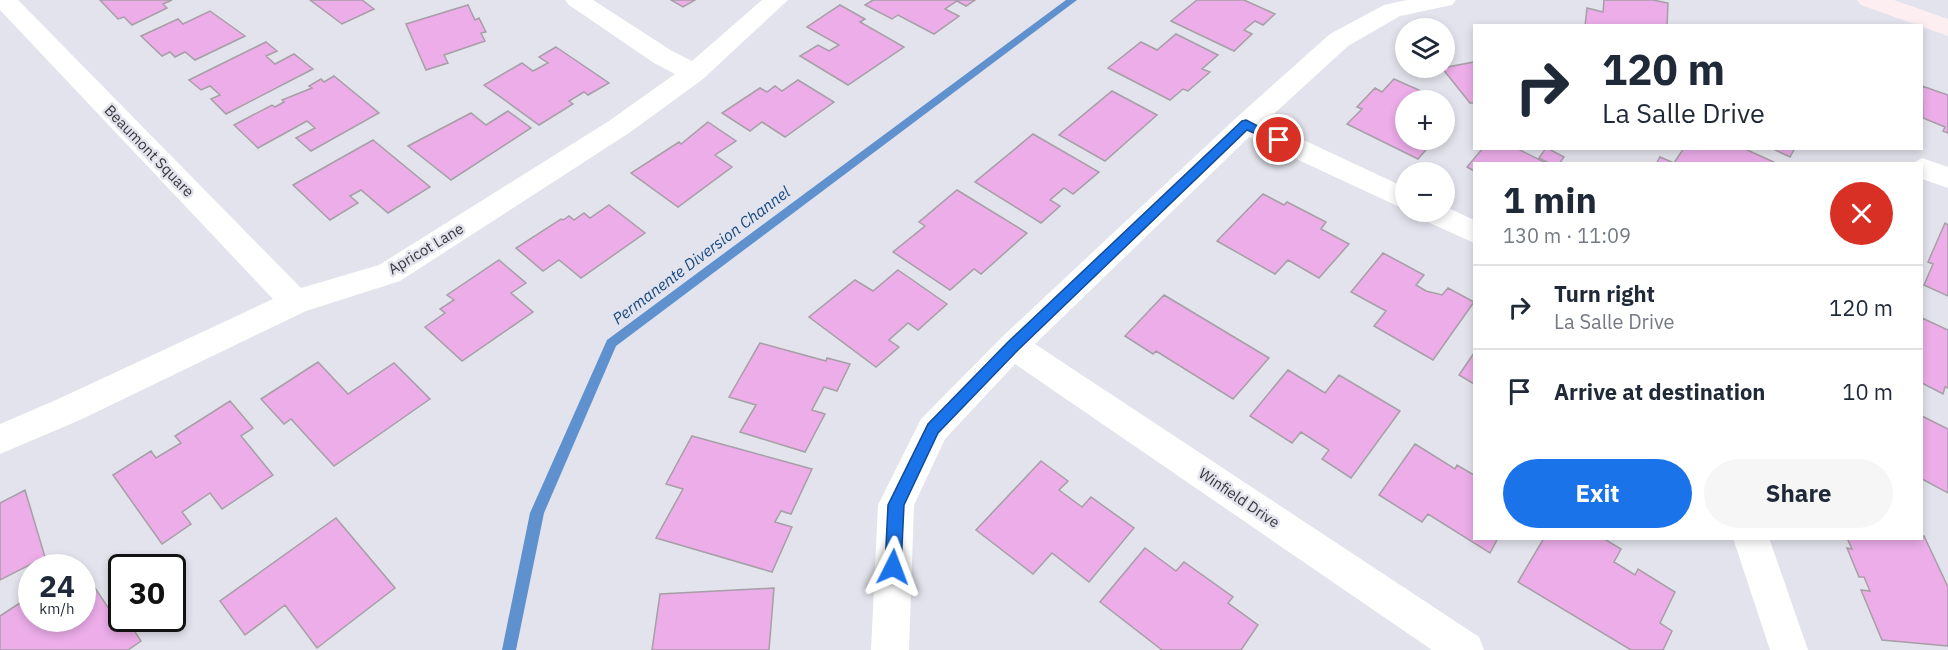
<!DOCTYPE html>
<html lang="en">
<head>
<meta charset="utf-8">
<style>
	body { margin:0; font-family:"IBM Plex Sans",sans-serif; background:#f6f6f7; color:#1f2937; height:100vh; display:flex; flex-direction:column; font-size:22px; white-space:nowrap }
	* { box-sizing:border-box; margin:0 }
	p { font-size:20px; color:#747a83 }
	.icon { flex:none; width:33px; height:33px; fill:none; stroke:currentColor; stroke-width:2; stroke-linecap:round; stroke-linejoin:round }
	.map { position:relative; flex:1; overflow:hidden }
	.sheet { position:absolute; left:1473px; top:162px; width:450px; height:378px; display:flex; flex-direction:column; background:#fff; border-radius:0px; box-shadow:0 3px 9px #0003 }
	.sheet>* { flex:none }
	.banner { position:absolute; left:1473px; top:24px; width:450px; height:126px; border-radius:0px; box-shadow:0 3px 9px #0003; background:#fff; color:#1f2937; overflow:hidden }
	.tools { position:absolute; left:1395px; top:18px; display:grid; gap:12px }
	.tools a { display:grid; place-items:center; width:60px; height:60px; border-radius:50%; background:#fff; box-shadow:0 3px 9px #0003; font-size:30px }
	.speed { position:absolute; left:18px; top:554px; display:flex; gap:12px; font-size:30px; font-weight:700; text-align:center }
	.speed>* { display:grid; place-content:center; width:78px; height:78px; border-radius:50%; background:#fff; box-shadow:0 3px 9px #0003; line-height:1 }
	.speed small { font-size:15px; font-weight:400 }
	.speed .limit { border:3px solid #111; border-radius:9px; background:#fff; color:#111 }
	.pin { position:absolute; display:grid; place-items:center; width:51px; height:51px; color:#fff; margin:-26px; border:3px solid #fff; border-radius:50%; box-shadow:0 2px 6px #0007 }
	.me { position:absolute; width:66px; margin:-33px; rotate:3deg; stroke-linejoin:round; filter:drop-shadow(0 0 4px #0008) }
	.turn { display:flex; align-items:center; gap:21px; height:126px; padding:0 30px; font-size:27px }
	.turn .icon { width:78px; height:78px; stroke-width:2.5 }
	.turn b { display:block; font-size:42px; line-height:51px }
	.round { display:grid; place-items:center; flex:none; width:63px; height:63px; border-radius:32px; background:#f6f6f7 }
	.summary { display:flex; align-items:center; justify-content:space-between; height:102px; padding:0 30px }
	h1 { font-size:36px; font-weight:800; line-height:45px }
	.primary-button { display:flex; gap:12px; margin-top:auto; padding:12px 30px }
	.primary-button a { flex:1; height:69px; border-radius:36px; background:#1a73e8; color:#fff; font-size:24px; font-weight:800; line-height:69px; text-align:center }
	.primary-button a+a { background:#f6f6f7; color:#1f2937 }
	ul { padding:0; list-style:none }
	li { display:flex; align-items:center; gap:18px; height:84px; padding:0 30px; border-top:2px solid #e0e1e3 }
	li div { flex:1 }
	li b { display:block; font-size:22px }
	li em { font-style:normal }
	.map>svg:first-child { display:block }
</style>
</head>
<body>
<div class="map">
<svg width="1948" height="650" viewBox="0 0 1948 650">
	<rect width="100%" height="100%" fill="#e2e3ec"/>
	<g fill="none" stroke-linecap="round" stroke-linejoin="round">
		<path fill="#5e91ce" fill-rule="evenodd" d="M 1066,0 L 1077,0 L 616,346 L 544,513 L 516,650 L 502,650 L 530,513 L 607,340 Z"/>
	</g>
	<path fill="#ecade9" stroke="#a69fa6" stroke-width="1.5" d="M 100,0 L 172,0 L 163,4 L 167,8 L 132,25 L 124,17 L 118,19 Z
		M 310,0 L 362,0 L 374,9 L 342,24 Z
		M 671,0 L 695,0 L 683,7 Z
		M 873,0 L 975,0 L 966,6 L 957,1 L 945,9 L 959,16 L 934,34 L 898,15 L 892,19 L 865,5 Z
		M 1197,0 L 1244,0 L 1275,14 L 1263,25 L 1255,21 L 1244,30 L 1252,34 L 1234,51 L 1171,21 Z
		M 1604,0 L 1653,0 L 1668,3 L 1667,26 L 1585,26 L 1587,8 L 1603,12 Z
		M 468,5 L 475,20 L 479,18 L 486,32 L 481,33 L 485,41 L 444,55 L 448,63 L 426,70 L 406,24 Z
		M 840,5 L 865,19 L 860,22 L 904,47 L 848,85 L 800,56 L 818,45 L 829,51 L 839,45 L 807,27 Z
		M 210,11 L 245,36 L 195,60 L 185,52 L 175,57 L 170,52 L 162,56 L 141,36 L 178,19 L 183,24 Z
		M 1176,34 L 1218,55 L 1202,69 L 1210,72 L 1188,91 L 1183,89 L 1170,100 L 1108,68 L 1141,42 L 1157,50 Z
		M 266,42 L 277,51 L 266,56 L 275,64 L 294,54 L 313,69 L 226,114 L 211,99 L 220,95 L 210,86 L 201,90 L 189,80 Z
		M 556,47 L 609,83 L 588,95 L 584,92 L 569,101 L 573,104 L 539,125 L 484,85 L 522,63 L 533,71 L 548,63 L 539,57 Z
		M 1474,62 L 1474,103 L 1470,103 L 1442,68 Z
		M 334,76 L 379,113 L 311,151 L 296,138 L 315,128 L 307,121 L 258,148 L 234,125 L 272,105 L 275,107 L 284,102 L 282,100 L 312,88 L 309,86 L 321,79 L 324,82 Z
		M 1394,79 L 1441,100 L 1406,100 L 1406,140 L 1418,140 L 1430,145 L 1418,159 L 1347,124 L 1362,109 L 1357,107 L 1375,88 L 1382,92 Z
		M 798,80 L 834,102 L 785,137 L 762,122 L 750,131 L 722,113 L 760,88 L 767,92 L 775,86 L 782,91 Z
		M 1922,86 L 1948,95 L 1948,133 L 1943,131 L 1945,127 L 1923,118 Z
		M 1112,91 L 1157,115 L 1105,161 L 1059,135 Z
		M 508,111 L 531,128 L 451,180 L 408,146 L 471,113 L 486,125 Z
		M 708,122 L 736,141 L 715,155 L 732,167 L 678,207 L 631,173 L 679,142 L 681,144 Z
		M 1033,134 L 1099,172 L 1073,194 L 1064,188 L 1050,200 L 1060,206 L 1041,223 L 975,182 Z
		M 373,140 L 430,187 L 388,213 L 361,190 L 350,196 L 358,203 L 330,220 L 293,185 Z
		M 1483,148 L 1516,148 L 1548,164 L 1474,164 L 1474,171 L 1467,167 Z
		M 1546,148 L 1547,148 L 1564,157 L 1559,164 L 1551,164 L 1539,158 Z
		M 1684,148 L 1743,148 L 1778,164 L 1656,164 L 1660,157 L 1674,163 Z
		M 1771,148 L 1795,148 L 1790,157 Z
		M 957,190 L 1027,233 L 981,274 L 974,269 L 950,290 L 893,252 L 925,226 L 919,222 Z
		M 1263,194 L 1284,205 L 1287,202 L 1326,222 L 1321,229 L 1349,244 L 1319,278 L 1288,260 L 1275,274 L 1217,241 Z
		M 609,205 L 645,233 L 581,278 L 559,260 L 543,271 L 516,248 L 561,219 L 563,220 L 569,216 L 574,220 L 584,213 L 590,218 Z
		M 1945,223 L 1948,225 L 1948,296 L 1924,285 L 1933,264 L 1928,262 Z
		M 1383,253 L 1424,275 L 1416,285 L 1426,291 L 1442,295 L 1448,288 L 1474,302 L 1433,360 L 1374,326 L 1386,311 L 1351,292 Z
		M 499,260 L 526,283 L 511,293 L 533,312 L 462,361 L 425,327 L 445,313 L 440,309 L 454,300 L 447,295 Z
		M 898,270 L 947,304 L 918,330 L 908,323 L 889,340 L 899,347 L 876,367 L 809,317 L 855,280 L 873,291 Z
		M 1164,295 L 1269,358 L 1233,399 L 1156,351 L 1153,354 L 1125,336 Z
		M 1922,318 L 1948,330 L 1948,388 L 1945,387 L 1943,394 L 1922,383 Z
		M 760,343 L 826,361 L 827,358 L 850,364 L 837,391 L 824,387 L 812,410 L 825,414 L 805,452 L 740,432 L 756,405 L 729,397 Z
		M 1474,353 L 1474,384 L 1459,375 Z
		M 318,362 L 348,394 L 394,363 L 430,399 L 334,466 L 291,419 L 284,424 L 261,399 Z
		M 1288,370 L 1325,393 L 1339,375 L 1400,411 L 1351,478 L 1322,459 L 1329,450 L 1301,432 L 1292,443 L 1250,416 Z
		M 230,401 L 253,428 L 241,436 L 273,475 L 222,509 L 210,493 L 182,512 L 191,524 L 162,544 L 113,475 L 151,451 L 156,458 L 181,443 L 175,436 Z
		M 1922,416 L 1948,429 L 1948,493 L 1922,479 Z
		M 692,436 L 812,469 L 791,514 L 781,511 L 775,522 L 792,527 L 772,572 L 656,538 L 683,489 L 666,484 Z
		M 1415,444 L 1455,469 L 1457,465 L 1474,475 L 1474,538 L 1498,538 L 1490,553 L 1428,514 L 1422,522 L 1379,495 Z
		M 1041,461 L 1068,481 L 1059,490 L 1082,507 L 1091,497 L 1134,528 L 1089,582 L 1052,553 L 1033,574 L 976,530 Z
		M 25,490 L 45,557 L 0,580 L 0,503 Z
		M 336,518 L 395,588 L 317,648 L 285,605 L 245,635 L 220,601 Z
		M 1922,536 L 1924,536 L 1948,587 L 1948,646 L 1882,640 L 1861,590 L 1870,591 L 1864,577 L 1859,577 L 1847,548 L 1852,549 L 1847,538 L 1922,538 Z
		M 1544,538 L 1603,538 L 1621,549 L 1614,562 L 1635,575 L 1638,569 L 1675,592 L 1660,623 L 1672,631 L 1663,650 L 1631,650 L 1518,582 Z
		M 1145,548 L 1176,571 L 1184,562 L 1233,597 L 1228,603 L 1258,625 L 1241,650 L 1162,650 L 1100,602 Z
		M 93,585 L 109,609 L 116,604 L 122,612 L 122,618 L 126,618 L 141,641 L 128,650 L 0,650 L 0,616 L 32,595 L 32,618 L 82,618 L 82,592 Z
		M 774,588 L 769,650 L 652,650 L 660,594 Z"/>
	<g fill="none" stroke-linecap="round" stroke-linejoin="round">
		<path fill="#fff" fill-rule="evenodd" d="M 0,0 L 18,0 L 301,288 L 379,265 L 609,121 L 675,74 L 654,63 L 569,5 L 565,0 L 593,0 L 672,51 L 692,61 L 762,0 L 788,0 L 703,79 L 629,133 L 400,281 L 306,311 L 80,420 L 0,454 L 0,424 L 56,400 L 273,299 L 0,10 Z
			M 1407,0 L 1456,0 L 1452,5 L 1400,16 L 1348,46 L 1265,122 L 1406,188 L 1406,210 L 1249,137 L 1035,344 L 1479,637 L 1484,650 L 1432,650 L 1015,364 L 945,439 L 914,505 L 909,650 L 871,650 L 878,505 L 921,419 L 1002,337 L 1236,118 L 1330,34 L 1384,5 Z
			M 1922,158 L 1948,167 L 1948,188 L 1922,179 L 1922,164 L 1911,164 Z
			M 1444,206 L 1474,220 L 1474,243 L 1421,219 L 1417,212 L 1444,212 Z
			M 1733,538 L 1769,538 L 1808,650 L 1770,650 Z"/>
		<path fill="#fdeef1" fill-rule="evenodd" d="M 1857,0 L 1894,0 L 1948,19 L 1948,36 L 1861,5 Z"/>
	</g>
	<path fill="#1a73e8" stroke="#114b97" stroke-width="1.5" d="M 1246,120 L 1285,140 L 1279,144 L 1247,130 L 1018,350 L 938,433 L 904,505 L 901,567 L 899,573 L 893,575 L 888,573 L 885,567 L 888,505 L 928,424 L 1008,342 L 1242,121 Z"/>
	<g text-anchor="middle" stroke-width="5" stroke-linejoin="round" paint-order="stroke">
		<g font-size="15" fill="#37383b" stroke="#e2e3ec">
			<text transform="translate(149 151) rotate(46)" y="5">Beaumont Square</text>
			<text transform="translate(426 249) rotate(-31)" y="5">Apricot Lane</text>
			<text transform="translate(1239 498) rotate(34)" y="5">Winfield Drive</text>
		</g>
		<g font-size="16" font-style="italic" fill="#154a83" stroke="#e2e3ec">
			<text transform="translate(701 255) rotate(-37)" y="6">Permanente Diversion Channel</text>
		</g>
	</g>
</svg>
<div class="tools">
<a><svg class="icon" aria-label="layers" viewBox="0 0 24 24"><path d="M12 4l9 5-9 5-9-5zM3 14l9 5 9-5"/></svg></a>
<a>+</a>
<a>−</a>
</div>
<div class="speed"><div>24<small>km/h</small></div><div class="limit">30</div></div>
<div class="pin" style="left:1279px;top:140px;background:#d93025"><svg class="icon" aria-label="arrive" viewBox="0 0 24 24"><path d="M6 21V4h12l-3 4 3 4H6"/></svg></div>
<svg class="me" style="left:893px;top:567px" viewBox="-20 -20 40 40"><path d="M0-17L14 15 0 8-14 15z" fill="#1a73e8" stroke="#fff" stroke-width="4"/></svg>
<div class="banner">
<div class="turn"><svg class="icon" aria-label="right" viewBox="0 0 24 24"><path d="M7 20v-9h11M14 6l5 5-5 5"/></svg><div><b>120 m</b>La Salle Drive</div></div>
</div>
<section class="sheet">
<div class="summary"><div><h1>1 min</h1><p>130 m · 11:09</p></div><a class="round" style="background:#d93025;color:#fff"><svg class="icon" aria-label="close" viewBox="0 0 24 24"><path d="M6 6l12 12M18 6L6 18"/></svg></a></div>
<ul>
<li><svg class="icon" aria-label="right" viewBox="0 0 24 24"><path d="M7 20v-9h11M14 6l5 5-5 5"/></svg><div><b>Turn right</b><p>La Salle Drive</p></div><em>120 m</em></li>
<li><svg class="icon" aria-label="arrive" viewBox="0 0 24 24"><path d="M6 21V4h12l-3 4 3 4H6"/></svg><div><b>Arrive at destination</b></div><em>10 m</em></li>
</ul>
<div class="primary-button"><a>Exit</a><a>Share</a></div>
</section>
</div>
</body>
</html>
